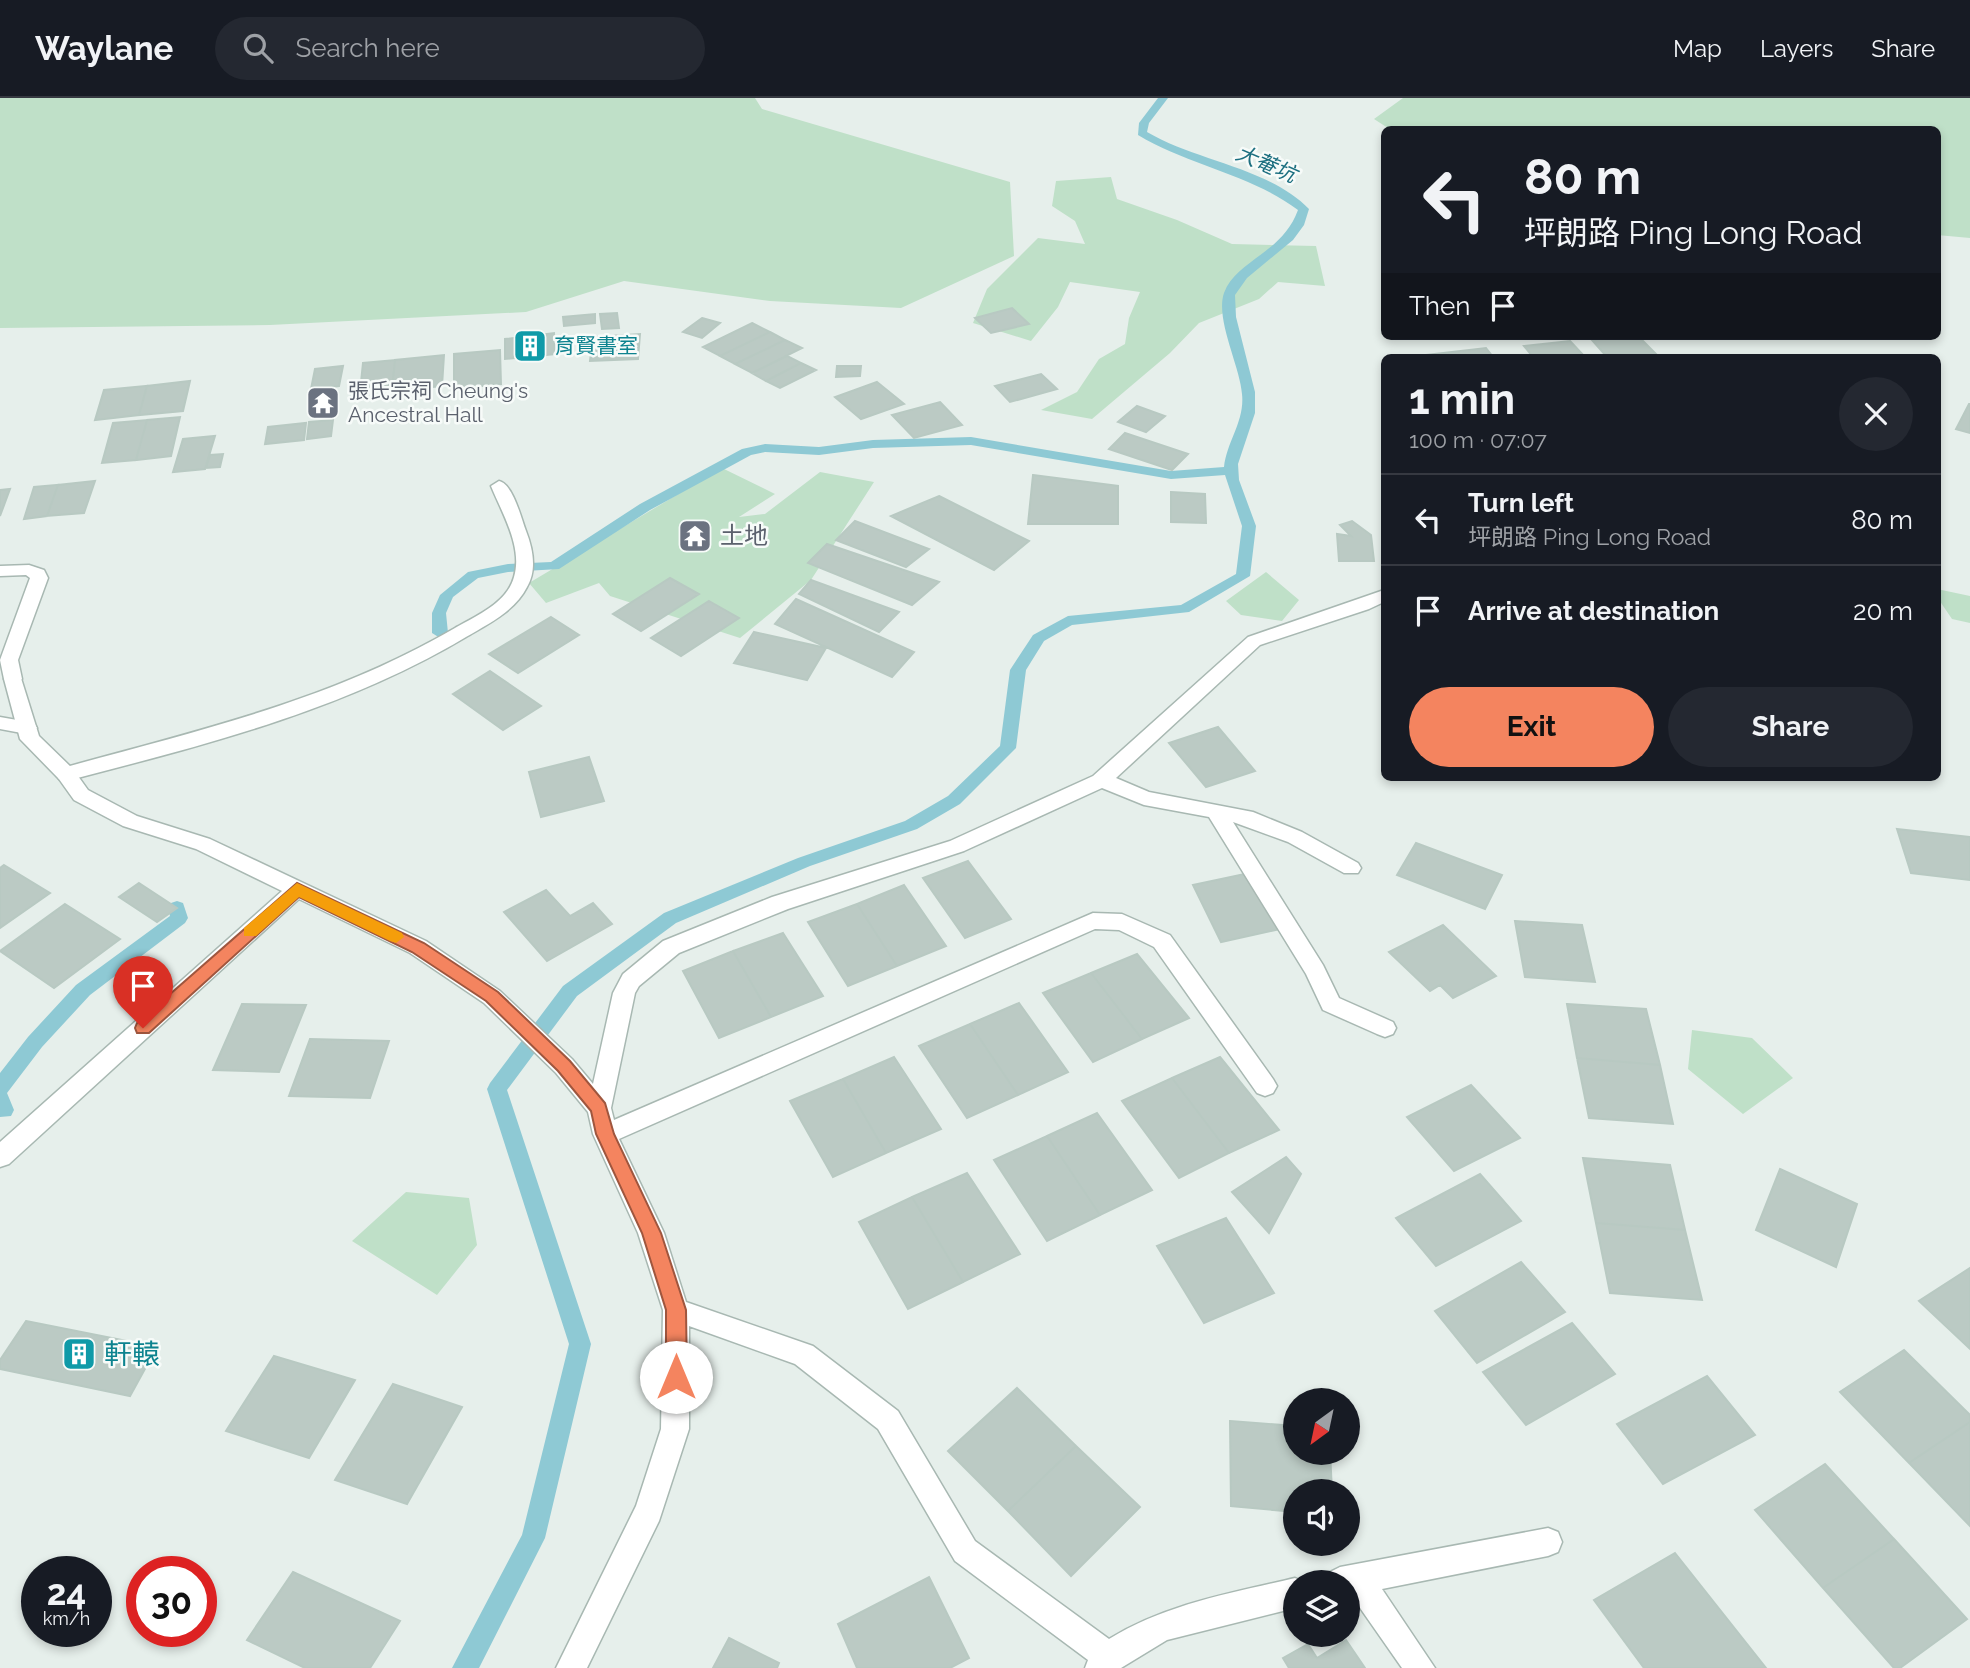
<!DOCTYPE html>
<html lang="en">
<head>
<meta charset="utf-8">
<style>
	body { margin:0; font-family:Raleway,"Noto Sans TC",sans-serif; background:#242831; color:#f1f3f6; height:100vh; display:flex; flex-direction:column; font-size:26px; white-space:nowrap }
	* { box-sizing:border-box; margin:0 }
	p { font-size:23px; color:#9ea1a6 }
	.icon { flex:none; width:38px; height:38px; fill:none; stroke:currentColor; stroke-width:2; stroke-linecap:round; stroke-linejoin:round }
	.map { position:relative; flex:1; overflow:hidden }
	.details { position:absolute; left:1381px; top:256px; width:560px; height:427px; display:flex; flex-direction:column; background:#171b24; border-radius:10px; box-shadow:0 4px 10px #0003 }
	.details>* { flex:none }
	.guide { position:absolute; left:1381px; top:28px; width:560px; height:214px; border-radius:10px; box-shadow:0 4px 10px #0003; background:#171b24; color:#f1f3f6; overflow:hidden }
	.needle { width:46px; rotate:213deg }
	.controls { position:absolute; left:1283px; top:1290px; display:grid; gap:14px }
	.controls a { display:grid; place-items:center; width:77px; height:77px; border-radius:50%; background:#171b24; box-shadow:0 4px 10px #0003; font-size:35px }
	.speed { position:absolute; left:21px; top:1458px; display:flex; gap:14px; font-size:35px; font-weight:700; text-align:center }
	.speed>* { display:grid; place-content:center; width:91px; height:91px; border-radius:50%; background:#171b24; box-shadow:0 4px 10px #0003; line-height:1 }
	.speed small { font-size:18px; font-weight:400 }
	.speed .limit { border:10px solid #d22; background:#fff; color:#111 }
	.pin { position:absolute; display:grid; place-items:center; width:60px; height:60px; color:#fff; margin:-72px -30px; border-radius:50% 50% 50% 0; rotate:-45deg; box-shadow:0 0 7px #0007 }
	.pin .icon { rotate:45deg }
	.me { position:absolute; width:77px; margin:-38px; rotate:0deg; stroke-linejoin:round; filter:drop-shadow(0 0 5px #0008) }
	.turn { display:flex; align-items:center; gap:24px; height:147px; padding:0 28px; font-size:32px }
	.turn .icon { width:91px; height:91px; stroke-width:2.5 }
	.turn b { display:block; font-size:49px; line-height:60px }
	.then { display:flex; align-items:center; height:66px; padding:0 28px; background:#0003; gap:14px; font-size:26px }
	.round { display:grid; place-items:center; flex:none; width:74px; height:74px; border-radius:37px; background:#242831 }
	.headline { display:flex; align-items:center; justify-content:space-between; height:119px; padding:0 28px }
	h1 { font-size:42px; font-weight:700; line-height:52px }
	.action { display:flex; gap:14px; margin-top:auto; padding:14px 28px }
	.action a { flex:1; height:80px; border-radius:42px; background:#f4845f; color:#111; font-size:28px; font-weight:700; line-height:80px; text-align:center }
	.action a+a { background:#242831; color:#f1f3f6 }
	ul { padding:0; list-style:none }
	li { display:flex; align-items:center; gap:21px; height:91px; padding:0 28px; border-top:2px solid #363941 }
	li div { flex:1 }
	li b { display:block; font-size:26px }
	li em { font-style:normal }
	header { display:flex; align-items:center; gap:42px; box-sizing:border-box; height:98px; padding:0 35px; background:#171b24; border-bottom:2px solid #363941 }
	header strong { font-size:33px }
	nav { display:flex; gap:38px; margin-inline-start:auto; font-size:24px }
	.search { width:490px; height:63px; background:#242831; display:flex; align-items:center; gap:18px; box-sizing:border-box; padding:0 24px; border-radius:38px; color:#9ea1a6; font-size:26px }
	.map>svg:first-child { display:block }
</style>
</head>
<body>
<header>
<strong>Waylane</strong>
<div class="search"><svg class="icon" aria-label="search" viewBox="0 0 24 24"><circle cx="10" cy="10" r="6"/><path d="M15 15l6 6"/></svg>Search here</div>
<nav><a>Map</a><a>Layers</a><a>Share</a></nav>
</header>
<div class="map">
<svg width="1970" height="1570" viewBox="0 0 1970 1570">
	<rect width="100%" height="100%" fill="#e6efeb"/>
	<path fill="#bfe0c8" d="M 0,0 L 755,0 L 762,11 L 1010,84 L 1014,158 L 901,210 L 770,203 L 624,183 L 526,214 L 270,227 L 0,230 Z
		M 1403,0 L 1970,0 L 1970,140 L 1937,137 L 1937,32 L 1391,32 L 1374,21 Z
		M 1111,79 L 1117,101 L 1177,122 L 1232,146 L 1316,148 L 1325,188 L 1278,184 L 1259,201 L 1199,225 L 1170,255 L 1092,321 L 1041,312 L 1077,294 L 1099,261 L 1125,246 L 1129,220 L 1140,194 L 1070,184 L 1058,209 L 1031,243 L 973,225 L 987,191 L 1038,140 L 1085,146 L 1075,123 L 1052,108 L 1056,83 Z
		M 722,370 L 775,396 L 739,419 L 765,416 L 820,374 L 874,384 L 811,482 L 740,540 L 610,498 L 599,485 L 546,505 L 529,485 Z
		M 1266,474 L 1299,502 L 1282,523 L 1241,517 L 1226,503 Z
		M 1937,491 L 1970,498 L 1970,525 L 1952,521 L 1937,499 Z
		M 1692,932 L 1752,940 L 1793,980 L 1743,1016 L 1688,971 Z
		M 406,1094 L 469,1100 L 477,1147 L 437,1197 L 352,1143 Z"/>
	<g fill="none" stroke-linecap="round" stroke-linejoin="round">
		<path fill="#8ec9d4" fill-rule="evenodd" d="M 1158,0 L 1168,0 L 1149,25 L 1147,34 C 1196,63 1270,70 1309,111 L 1304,127 L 1293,142 L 1247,180 L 1235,197 L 1236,219 L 1255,294 L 1255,315 L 1238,366 L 1239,382 L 1256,428 L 1250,478 L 1189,514 L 1072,527 L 1044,543 L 1026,572 L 1016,650 L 960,706 L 917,731 L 810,768 L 676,825 L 577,898 L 507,992 L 591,1246 L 545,1440 L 479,1570 L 452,1570 L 522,1437 L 569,1246 L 487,991 L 490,985 L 563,888 L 664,815 L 798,760 L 905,723 L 948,698 L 1000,648 L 1010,572 L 1033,537 L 1068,518 L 1181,507 L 1236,476 L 1242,428 L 1225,377 L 1171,381 L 971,347 L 873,350 L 819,357 L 765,354 L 751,357 L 650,412 L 559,471 L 508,474 L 478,480 L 453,499 L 446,515 L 448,535 L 440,540 L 432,535 L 432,515 L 440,497 L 468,474 L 508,466 L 551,464 L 640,406 L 742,351 L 765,346 L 819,349 L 873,342 L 971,339 L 1171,373 L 1224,369 C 1227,343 1245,323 1242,296 C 1240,268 1215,221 1224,195 C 1236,162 1282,156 1298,112 C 1250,76 1190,68 1138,37 L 1139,25 Z
			M 177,803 L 183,805 L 188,820 L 185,825 L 90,897 L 42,949 L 7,995 L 14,1012 L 11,1018 L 0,1019 L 0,975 L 28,939 L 76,887 L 170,818 L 168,810 L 171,805 Z"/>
	</g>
	<path fill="#bbcac4" stroke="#b8c9c2" stroke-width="2" d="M 1012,210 L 1029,226 L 991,235 L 975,220 Z
		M 617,215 L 619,230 L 602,231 L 600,216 Z
		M 595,216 L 595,225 L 564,228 L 563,219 Z
		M 702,220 L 720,225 L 702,240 L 683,234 Z
		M 752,225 L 770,234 L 720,258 L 703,249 Z
		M 770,234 L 785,242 L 735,266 L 720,258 Z
		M 554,235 L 555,256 L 505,261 L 505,241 Z
		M 640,236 L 638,261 L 590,263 L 593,239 Z
		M 1638,238 L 1659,259 L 1607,259 L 1592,242 Z
		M 785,242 L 802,250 L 752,275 L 735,266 Z
		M 1570,243 L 1585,259 L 1533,259 L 1524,248 Z
		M 1486,250 L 1493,259 L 1426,257 Z
		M 500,252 L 501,286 L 454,291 L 454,256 Z
		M 444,257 L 442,288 L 392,293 L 395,262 Z
		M 787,258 L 801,265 L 766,283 L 752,275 Z
		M 395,262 L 392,290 L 360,294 L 363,265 Z
		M 801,265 L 816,272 L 780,290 L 766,283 Z
		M 343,268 L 339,288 L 311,291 L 315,271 Z
		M 837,268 L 861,268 L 860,278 L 836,279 Z
		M 1041,276 L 1057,291 L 1010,304 L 995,288 Z
		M 190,283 L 183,313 L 139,317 L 147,288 Z
		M 877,284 L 904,306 L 861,321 L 835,299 Z
		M 147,288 L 139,317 L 95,322 L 104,292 Z
		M 336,294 L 334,314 L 310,317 L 312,297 Z
		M 940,304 L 962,327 L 914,340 L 892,317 Z
		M 1969,306 L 1970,306 L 1970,335 L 1956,331 Z
		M 1137,308 L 1165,318 L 1146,334 L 1118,324 Z
		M 180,319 L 171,358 L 136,362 L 147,322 Z
		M 147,322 L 136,362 L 102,365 L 113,325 Z
		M 333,322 L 331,338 L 307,341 L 309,324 Z
		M 306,325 L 304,342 L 265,346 L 268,329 Z
		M 1125,335 L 1188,356 L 1172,372 L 1109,351 Z
		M 215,338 L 205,371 L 173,374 L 183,341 Z
		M 223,356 L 220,369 L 206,370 L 210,357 Z
		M 1033,377 L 1118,388 L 1118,426 L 1028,426 Z
		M 95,383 L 84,415 L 47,418 L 58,387 Z
		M 58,387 L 47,418 L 24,421 L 34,389 Z
		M 10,391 L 0,418 L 0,392 Z
		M 1171,394 L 1205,396 L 1206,425 L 1171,424 Z
		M 939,398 L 1029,443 L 994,472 L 891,418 Z
		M 855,423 L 929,451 L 906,469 L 836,442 Z
		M 1352,423 L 1371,437 L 1374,463 L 1339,463 L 1337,436 L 1351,438 L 1340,427 Z
		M 827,446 L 939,484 L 912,507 L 808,465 Z
		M 670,480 L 699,496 L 641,533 L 613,516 Z
		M 811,482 L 899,514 L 879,534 L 799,496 Z
		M 796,501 L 914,554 L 892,579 L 775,526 Z
		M 709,503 L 739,520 L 681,558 L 651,540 Z
		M 551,519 L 579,537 L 518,575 L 489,556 Z
		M 754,534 L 826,550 L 807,582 L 734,565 Z
		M 490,573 L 541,608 L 503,632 L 453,596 Z
		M 1218,629 L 1255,673 L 1206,689 L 1169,645 Z
		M 589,659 L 604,703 L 541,719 L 529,674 Z
		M 1897,731 L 1970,739 L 1970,782 L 1911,775 Z
		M 1416,745 L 1502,777 L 1485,811 L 1397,777 Z
		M 968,763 L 1011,821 L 965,840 L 923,780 Z
		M 4,767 L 50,795 L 0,830 L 0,770 Z
		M 1250,775 L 1280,831 L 1221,844 L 1193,787 Z
		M 139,785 L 177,810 L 157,824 L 119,799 Z
		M 904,787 L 946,848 L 897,868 L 857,806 Z
		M 546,792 L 570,818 L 593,805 L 612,826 L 547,863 L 504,814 Z
		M 65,806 L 120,841 L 54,890 L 0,853 Z
		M 857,806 L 897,868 L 848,888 L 808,824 Z
		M 1515,823 L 1582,827 L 1595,884 L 1525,879 Z
		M 1443,827 L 1496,878 L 1453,900 L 1440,887 L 1430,893 L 1389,854 Z
		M 783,835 L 823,898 L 771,919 L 733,853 Z
		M 733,853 L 771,919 L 719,940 L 683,873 Z
		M 1137,856 L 1189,920 L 1142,941 L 1091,875 Z
		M 1091,875 L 1142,941 L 1093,964 L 1043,895 Z
		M 1019,905 L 1068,974 L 1018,997 L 970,926 Z
		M 242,906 L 306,907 L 279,974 L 213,972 Z
		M 1567,906 L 1646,911 L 1660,967 L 1577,960 Z
		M 970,926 L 1018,997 L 967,1020 L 919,948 Z
		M 310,941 L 389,943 L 370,1000 L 289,998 Z
		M 894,959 L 941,1031 L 886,1055 L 843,981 Z
		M 1220,959 L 1279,1032 L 1229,1055 L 1172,980 Z
		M 1577,960 L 1660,967 L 1673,1026 L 1589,1020 Z
		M 1172,980 L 1229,1055 L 1179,1080 L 1122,1003 Z
		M 843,981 L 886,1055 L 833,1079 L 790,1003 Z
		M 1471,987 L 1520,1040 L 1454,1073 L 1407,1019 Z
		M 1097,1015 L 1152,1092 L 1100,1117 L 1047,1038 Z
		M 1047,1038 L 1100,1117 L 1047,1143 L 994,1062 Z
		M 1286,1059 L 1301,1076 L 1269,1135 L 1232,1094 Z
		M 1583,1060 L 1670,1067 L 1685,1132 L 1596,1125 Z
		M 1780,1071 L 1857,1106 L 1836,1169 L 1756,1132 Z
		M 967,1075 L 1020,1156 L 963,1184 L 912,1099 Z
		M 1480,1076 L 1521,1123 L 1436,1168 L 1396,1120 Z
		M 912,1099 L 963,1184 L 908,1211 L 859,1124 Z
		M 1226,1120 L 1274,1195 L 1204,1225 L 1157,1148 Z
		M 1596,1125 L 1685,1132 L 1702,1202 L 1610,1195 Z
		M 1521,1164 L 1565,1214 L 1477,1265 L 1435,1213 Z
		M 1970,1170 L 1970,1251 L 1919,1203 Z
		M 26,1223 L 157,1249 L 130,1298 L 0,1271 L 0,1262 Z
		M 1572,1225 L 1615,1276 L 1526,1327 L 1483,1274 Z
		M 1904,1252 L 1970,1317 L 1970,1324 L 1909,1365 L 1840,1294 Z
		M 274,1258 L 355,1282 L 309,1360 L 226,1333 Z
		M 1707,1278 L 1755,1337 L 1663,1386 L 1617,1326 Z
		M 393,1286 L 462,1309 L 407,1406 L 335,1382 Z
		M 1017,1290 L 1076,1348 L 1008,1413 L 948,1353 Z
		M 1230,1323 L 1295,1328 L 1295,1354 L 1330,1354 L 1332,1393 L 1295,1393 L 1295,1414 L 1231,1408 Z
		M 1970,1324 L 1970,1428 L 1909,1365 Z
		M 1076,1348 L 1140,1409 L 1071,1478 L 1008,1413 Z
		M 1825,1366 L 1894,1441 L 1823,1490 L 1755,1412 Z
		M 1894,1441 L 1967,1521 L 1900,1570 L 1894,1570 L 1823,1490 Z
		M 1675,1455 L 1766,1570 L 1644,1570 L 1594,1502 Z
		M 293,1474 L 400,1523 L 370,1570 L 305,1570 L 247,1542 Z
		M 929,1479 L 969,1560 L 950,1570 L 857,1570 L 838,1526 Z
		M 729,1540 L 779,1565 L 777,1570 L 713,1570 Z
		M 1346,1542 L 1365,1570 L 1289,1570 L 1283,1560 L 1308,1546 L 1317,1560 Z"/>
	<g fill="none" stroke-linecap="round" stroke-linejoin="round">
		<defs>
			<path id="service" d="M 499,383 C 513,386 521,420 526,433 C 533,451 537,472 527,489 C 515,513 488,526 466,539 C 342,613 204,647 66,683 L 59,681 L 56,676 L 59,671 C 198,632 328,604 455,530 C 476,518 507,505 514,479 C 523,449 502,415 491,388 Z
				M 29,467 L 44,472 L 48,480 L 18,562 L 22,581 L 13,587 L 4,581 L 0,562 L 30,480 L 26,477 L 0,478 L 0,468 Z
				M 0,619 L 34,625 L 37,630 L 27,636 L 0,631 Z"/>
			<path id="minor" d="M 1384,492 L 1384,504 L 1369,511 L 1260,547 L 1116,680 L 1149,694 L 1253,714 L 1302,734 L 1358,765 L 1361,770 L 1358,775 L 1344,775 L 1288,744 L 1233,724 L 1323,867 L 1339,900 L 1393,924 L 1396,930 L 1393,936 L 1385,939 L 1377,936 L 1323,912 L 1306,876 L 1209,719 L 1144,707 L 1102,690 L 964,753 L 788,811 L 679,855 L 639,888 L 635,895 L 611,1010 L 614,1022 L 1093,815 L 1122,816 L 1170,837 L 1273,981 L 1277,988 L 1273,995 L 1265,998 L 1257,995 L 1154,849 L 1119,832 L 1095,831 L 619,1041 L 664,1135 L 686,1204 L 813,1248 L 898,1313 L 975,1443 L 1109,1541 C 1166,1506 1231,1495 1295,1480 L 1304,1484 L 1295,1484 L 1295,1510 L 1167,1542 L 1121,1570 L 1085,1570 L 1088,1562 L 955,1463 L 878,1331 L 795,1266 L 689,1228 L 689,1331 L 659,1423 L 587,1570 L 556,1570 L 636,1408 L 661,1331 L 663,1212 L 638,1135 L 593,1036 L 588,1014 L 556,975 L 484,905 L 410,855 L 299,801 L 9,1066 L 0,1069 L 0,1044 L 282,793 L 196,751 L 123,728 L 74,702 L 59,681 L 20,641 L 4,581 L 6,577 L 20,577 L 39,638 L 73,671 L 88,692 L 137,718 L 210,741 L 426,843 L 500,893 L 572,961 L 593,986 L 613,895 L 623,876 L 663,843 L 772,799 L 950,743 L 1093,678 L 1248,539 Z
				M 1548,1430 L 1558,1434 L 1562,1444 L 1558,1454 L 1548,1458 L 1382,1491 L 1435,1570 L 1402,1570 L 1351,1497 L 1348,1497 L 1348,1484 L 1325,1484 L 1330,1474 L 1340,1469 Z"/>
		</defs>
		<use href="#service" stroke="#a8b8b2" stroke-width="3"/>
		<use href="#minor" stroke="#a8b8b2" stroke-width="3"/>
		<use href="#service" fill="#fff" fill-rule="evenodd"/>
		<use href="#minor" fill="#fff" fill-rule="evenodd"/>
	</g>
	<path fill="#f4845f" stroke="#9f563e" stroke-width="2" d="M 297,785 L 424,845 L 498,894 L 570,963 L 605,1005 L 614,1036 L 661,1135 L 686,1212 L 687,1279 L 684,1286 L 676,1289 L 669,1286 L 666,1279 L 666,1212 L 642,1135 L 596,1036 L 591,1013 L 558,973 L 486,903 L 412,854 L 299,799 L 149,935 L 137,935 L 135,930 L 137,925 Z"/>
	<path fill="#f59e0b" d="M 297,785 L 402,835 L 404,839 L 396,845 L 390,843 L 299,799 L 256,838 L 244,838 L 244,830 Z"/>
	<defs>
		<symbol id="building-square" viewBox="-11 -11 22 22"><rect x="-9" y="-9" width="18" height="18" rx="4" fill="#0f9aa8" stroke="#f7fbf9"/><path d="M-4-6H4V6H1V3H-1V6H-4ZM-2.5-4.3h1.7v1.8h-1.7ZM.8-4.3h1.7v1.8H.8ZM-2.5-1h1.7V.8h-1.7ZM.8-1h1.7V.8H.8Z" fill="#fff"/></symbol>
		<symbol id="temple-square" viewBox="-11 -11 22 22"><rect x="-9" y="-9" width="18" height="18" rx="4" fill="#6b7280" stroke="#f7fbf9"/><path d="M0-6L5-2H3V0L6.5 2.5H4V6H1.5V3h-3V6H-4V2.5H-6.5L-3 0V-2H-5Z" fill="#fff"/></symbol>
	</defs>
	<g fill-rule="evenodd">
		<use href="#building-square" x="511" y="229" width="38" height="38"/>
		<use href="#temple-square" x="304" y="286" width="38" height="38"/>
		<use href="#temple-square" x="676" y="419" width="38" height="38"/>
		<use href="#building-square" x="60" y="1237" width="38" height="38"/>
	</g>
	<g text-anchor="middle" stroke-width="5" stroke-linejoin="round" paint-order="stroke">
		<g font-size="21" font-style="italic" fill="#1c6f80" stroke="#f7fbf9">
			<text transform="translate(1266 66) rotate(23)" y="7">大菴坑</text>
		</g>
		<g font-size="21" fill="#0d838f" stroke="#f7fbf9" text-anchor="start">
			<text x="554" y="255">育賢書室</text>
		</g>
		<g font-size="21" fill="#5b616d" stroke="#f7fbf9" text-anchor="start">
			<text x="348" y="300">張氏宗祠 Cheung's<tspan x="348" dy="24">Ancestral Hall</tspan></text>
		</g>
		<g font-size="24" fill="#5b616d" stroke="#f7fbf9" text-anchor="start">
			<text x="720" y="446">土地</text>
		</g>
		<g font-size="28" fill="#0d838f" stroke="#f7fbf9" text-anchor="start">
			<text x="104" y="1266">軒轅</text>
		</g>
	</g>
</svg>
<div class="controls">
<a><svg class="needle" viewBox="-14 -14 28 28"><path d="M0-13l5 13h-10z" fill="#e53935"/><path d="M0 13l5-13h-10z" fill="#9ea1a6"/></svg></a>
<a><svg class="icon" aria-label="sound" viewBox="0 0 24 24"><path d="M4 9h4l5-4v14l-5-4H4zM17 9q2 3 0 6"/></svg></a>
<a><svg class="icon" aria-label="layers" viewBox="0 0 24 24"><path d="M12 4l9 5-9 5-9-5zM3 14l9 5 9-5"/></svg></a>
</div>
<div class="speed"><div>24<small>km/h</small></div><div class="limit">30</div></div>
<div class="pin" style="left:143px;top:930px;background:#d93025"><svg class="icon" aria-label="arrive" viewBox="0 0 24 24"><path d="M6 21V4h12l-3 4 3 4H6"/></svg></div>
<svg class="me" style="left:676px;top:1279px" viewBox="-20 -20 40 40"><circle r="19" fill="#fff"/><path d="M0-13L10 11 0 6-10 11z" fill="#f4845f"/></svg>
<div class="guide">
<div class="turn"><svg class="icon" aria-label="left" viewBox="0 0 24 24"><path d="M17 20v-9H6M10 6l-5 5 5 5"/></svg><div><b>80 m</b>坪朗路 Ping Long Road</div></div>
<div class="then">Then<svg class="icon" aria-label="arrive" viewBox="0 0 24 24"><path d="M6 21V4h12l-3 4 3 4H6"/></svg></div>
</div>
<section class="details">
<div class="headline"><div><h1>1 min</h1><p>100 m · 07:07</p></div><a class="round"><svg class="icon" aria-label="close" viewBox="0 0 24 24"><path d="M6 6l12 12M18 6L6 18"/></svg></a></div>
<ul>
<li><svg class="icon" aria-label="left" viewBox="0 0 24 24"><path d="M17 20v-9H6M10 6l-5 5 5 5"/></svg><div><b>Turn left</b><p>坪朗路 Ping Long Road</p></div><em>80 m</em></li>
<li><svg class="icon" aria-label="arrive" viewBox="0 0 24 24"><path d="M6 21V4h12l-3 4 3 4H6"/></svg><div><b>Arrive at destination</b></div><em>20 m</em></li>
</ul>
<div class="action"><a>Exit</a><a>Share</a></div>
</section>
</div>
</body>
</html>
